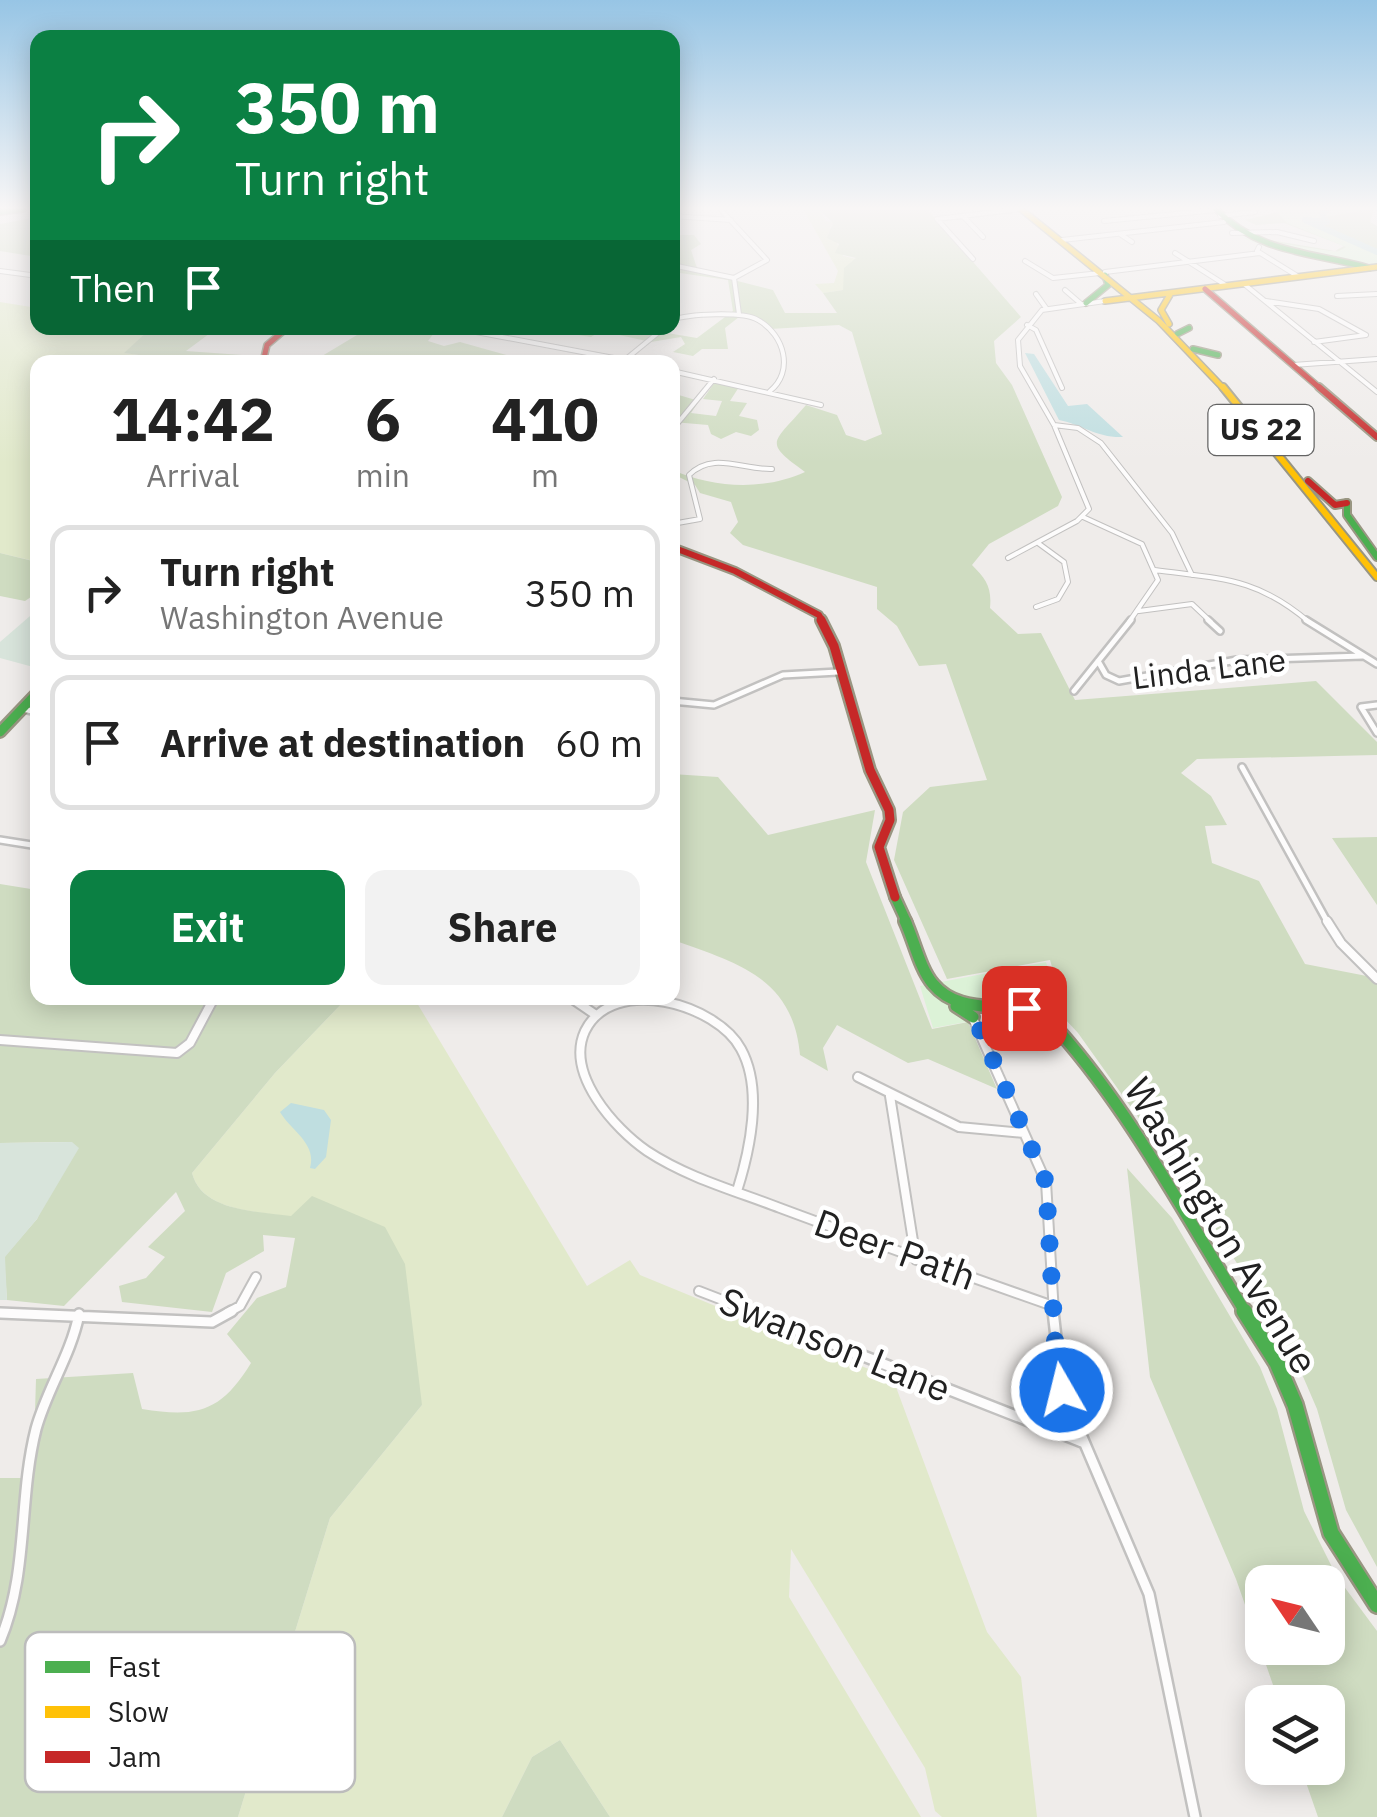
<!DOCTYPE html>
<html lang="en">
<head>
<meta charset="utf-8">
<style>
	body { margin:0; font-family:"IBM Plex Sans",sans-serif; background:#f2f2f2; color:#222; height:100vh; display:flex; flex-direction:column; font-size:38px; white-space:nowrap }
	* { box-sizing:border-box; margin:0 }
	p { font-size:32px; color:#767676 }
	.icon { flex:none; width:55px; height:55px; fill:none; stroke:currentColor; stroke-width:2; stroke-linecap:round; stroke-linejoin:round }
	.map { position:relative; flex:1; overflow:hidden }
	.panel { position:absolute; left:30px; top:355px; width:650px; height:650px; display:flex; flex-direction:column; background:#fff; border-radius:20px; box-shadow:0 5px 25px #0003 }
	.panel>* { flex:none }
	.top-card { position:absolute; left:30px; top:30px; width:650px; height:305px; border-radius:20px; box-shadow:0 5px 25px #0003; background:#0b8043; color:#fff; overflow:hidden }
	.needle { width:65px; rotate:305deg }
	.fabs { position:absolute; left:1245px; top:1565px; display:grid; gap:20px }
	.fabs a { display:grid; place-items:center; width:100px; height:100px; border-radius:20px; background:#fff; box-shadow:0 5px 25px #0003; font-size:50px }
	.pin { position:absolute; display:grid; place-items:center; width:85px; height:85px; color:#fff; margin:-42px; border-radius:20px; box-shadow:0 5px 15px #0006 }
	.me { position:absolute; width:110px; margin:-55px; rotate:352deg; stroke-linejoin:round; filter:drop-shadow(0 0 8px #0008) }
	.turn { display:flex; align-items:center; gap:35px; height:210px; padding:0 40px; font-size:45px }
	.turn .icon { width:130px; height:130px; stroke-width:2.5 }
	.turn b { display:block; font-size:70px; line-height:85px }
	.then { display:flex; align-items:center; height:95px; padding:0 40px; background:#0003; gap:20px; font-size:38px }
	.eta { display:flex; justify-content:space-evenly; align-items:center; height:170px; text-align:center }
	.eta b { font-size:60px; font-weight:700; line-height:70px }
	.action { display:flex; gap:20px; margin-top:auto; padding:20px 40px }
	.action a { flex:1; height:115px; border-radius:20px; background:#0b8043; color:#fff; font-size:40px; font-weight:700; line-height:115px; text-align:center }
	.action a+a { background:#f2f2f2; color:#222 }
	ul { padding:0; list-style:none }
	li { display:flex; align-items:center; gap:30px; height:135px; margin:0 20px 15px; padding:0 20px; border:5px solid #e0e0e0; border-radius:20px }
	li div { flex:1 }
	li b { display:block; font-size:38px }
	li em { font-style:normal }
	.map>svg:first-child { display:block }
</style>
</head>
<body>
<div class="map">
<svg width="1377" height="1817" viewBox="0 0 1377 1817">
	<rect width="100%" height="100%" fill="#efecea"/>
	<path fill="#e1e9cb" d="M 803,209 L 819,209 L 826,221 L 833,222 L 830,228 L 843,256 L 857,259 L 846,276 L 843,290 L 823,293 L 815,284 L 834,283 L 838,271 Z
		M 0,302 L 37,308 L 38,328 L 151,328 L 125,353 L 191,362 L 38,362 L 38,562 L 0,553 Z
		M 347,998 L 414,998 L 587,1286 L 630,1260 L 640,1275 L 893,1379 L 987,1632 L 1021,1677 L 1037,1817 L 942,1817 L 935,1811 L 925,1768 L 791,1549 L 789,1597 L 921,1817 L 610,1817 L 560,1740 L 532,1757 L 502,1817 L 238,1817 L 330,1518 L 422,1405 L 291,1217 C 258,1211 202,1212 192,1173 L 275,1073 Z"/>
	<path fill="#cfdcc1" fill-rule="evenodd" d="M 819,209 L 927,209 L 1021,317 L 994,341 L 996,363 L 1012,385 L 1062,497 L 1058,506 L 989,544 L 972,565 C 986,579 992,587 990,608 L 1018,634 L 1041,633 L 1075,700 L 1316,681 L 1377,742 L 1377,755 L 1197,759 L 1181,773 L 1211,796 L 1227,825 L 1205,826 L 1212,863 L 1259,881 L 1305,964 L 1377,978 L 1377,1567 L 1346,1510 L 1317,1409 L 1295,1358 L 1203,1208 L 1078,1033 L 1037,989 L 1060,995 L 1050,960 L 947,979 L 894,860 L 903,812 L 930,787 L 987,780 L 946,664 L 919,666 L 897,626 L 877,609 L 877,587 L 743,545 L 730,533 L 738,522 L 731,502 L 700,493 L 695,485 L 673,474 L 673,470 C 713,488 764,491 805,472 C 762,441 773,444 806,405 L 837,415 L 846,435 L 865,441 L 882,434 L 852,332 L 839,325 L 770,329 L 758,320 L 739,317 L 725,328 L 728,349 L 702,349 L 693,356 L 673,352 L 685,344 L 681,337 L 651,342 L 601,331 L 591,337 L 533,328 L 637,328 L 697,338 L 733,311 L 728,280 L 673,272 L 676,256 L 673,235 L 694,235 L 701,244 L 691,250 L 698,271 L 773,290 L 785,313 L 837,313 L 823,293 L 843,290 L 844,268 L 856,258 L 835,253 L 839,244 L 827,238 L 833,223 Z
		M 1276,209 L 1374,209 L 1370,222 L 1377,226 L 1377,254 L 1279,248 L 1241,235 L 1335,251 L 1344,246 L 1284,223 L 1256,225 L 1245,220 L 1278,212 Z
		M 37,217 L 37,257 L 0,251 L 0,224 Z
		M 151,328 L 217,328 L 186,351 L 256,356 L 256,362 L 191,362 L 124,353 Z
		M 355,328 L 437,329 L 428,341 L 444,346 L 460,342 L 532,362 L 312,362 L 362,332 Z
		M 715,382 L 739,387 L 730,401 L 747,403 L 739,416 L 757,420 L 759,430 L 751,436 L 736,432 L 721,439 L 711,434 L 708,425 L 673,422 L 672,393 L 699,401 L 691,413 L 716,416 L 722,401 L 703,399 Z
		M 0,553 L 37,562 L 37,593 L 25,601 L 0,596 Z
		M 672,774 L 718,777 L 768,835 L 875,810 L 866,862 L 932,1029 L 968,1022 L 997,1089 L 928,1059 L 908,1063 L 837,1025 L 823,1048 L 828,1071 L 800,1055 C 793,977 737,963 673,940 Z
		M 1377,837 L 1377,905 L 1332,838 Z
		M 0,884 L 37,890 L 38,998 L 347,998 L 275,1073 L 192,1173 C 202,1212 258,1211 291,1216 L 312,1196 L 385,1227 L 405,1264 L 422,1405 L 330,1518 L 238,1817 L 0,1817 L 0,1478 L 33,1478 L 36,1379 L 133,1373 L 142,1409 C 197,1418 221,1412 251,1363 L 227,1334 L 257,1298 L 286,1287 L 295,1238 L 263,1235 L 264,1251 L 226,1273 L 212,1312 L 122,1302 L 119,1286 L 146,1278 L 165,1257 L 148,1247 L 185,1211 L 176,1192 L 64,1306 L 7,1300 L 4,1257 L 37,1219 L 71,1142 L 0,1143 Z
		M 1127,1168 L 1172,1218 L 1260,1367 L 1277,1409 L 1304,1511 L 1337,1577 L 1377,1631 L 1377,1817 L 1318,1817 L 1301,1768 L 1328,1768 L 1328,1702 L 1279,1702 L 1236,1579 L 1150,1377 ZM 1262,1582 L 1328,1582 L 1328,1648 L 1262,1648 Z
		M 560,1740 L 610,1817 L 502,1817 L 532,1757 Z"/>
	<path fill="#d8e4db" d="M 37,610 L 37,668 L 0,658 L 0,642 Z
		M 72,1142 L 79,1148 L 37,1219 L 5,1257 L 7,1300 L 0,1300 L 0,1143 Z"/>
	<path fill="#dcf2d7" d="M 1275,209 L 1371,209 L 1301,221 L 1377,254 L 1377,265 L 1269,248 L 1240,237 L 1337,252 L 1346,247 L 1287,223 Z
		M 1046,962 L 1063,1021 L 1027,1002 L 969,1001 L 966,1022 L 933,1028 L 920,986 Z"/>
	<path fill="#bfdee0" d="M 1025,353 L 1034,354 L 1068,406 L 1087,404 L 1123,437 C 1097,438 1083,425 1059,420 Z
		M 291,1103 L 324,1110 L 331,1120 L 326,1157 L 315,1169 L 310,1168 C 317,1143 291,1131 280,1112 Z"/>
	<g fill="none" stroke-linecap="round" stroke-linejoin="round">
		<path stroke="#bfdee0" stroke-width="6" d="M 1329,209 L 1322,213 L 1327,222 L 1305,220 L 1377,252"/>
		<defs>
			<path id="street-far3" d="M 720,209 L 767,260 L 734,278 L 739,314
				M 672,216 L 731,220
				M 963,216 L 983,237
				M 1220,216 L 1255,212
				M 1104,221 L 1216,210
				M 1232,233 L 1277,232 L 1314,241
				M 1120,234 L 1132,242
				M 1062,240 L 1224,222
				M 1259,247 L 1257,251 L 1299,277
				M 1175,253 L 1227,286
				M 973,259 L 937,219 L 1021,209
				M 1025,261 L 1053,278 L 1100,273
				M 672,265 L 734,278
				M 0,271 L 38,276
				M 1105,272 L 1260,253
				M 1244,284 L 1377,392
				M 1065,290 L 1080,303
				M 1036,294 L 1046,308
				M 1337,296 L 1377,294
				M 1266,301 L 1319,309 L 1366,335 L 1314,342
				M 672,320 C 688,314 743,311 758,320 C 785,335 794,372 770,391
				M 1027,325 L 1036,330 L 1062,388
				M 420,328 L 476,332 L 635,362
				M 626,359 L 664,328
				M 1293,365 L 1377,359
				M 672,371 L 821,405
				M 1054,425 L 1078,428 L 1101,443 L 1172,533 L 1192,575
				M 672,430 L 714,379
				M 1083,517 L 1142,544 L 1158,580 L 1129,622
				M 672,524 L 700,519 L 689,475 C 713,451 742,470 772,469
				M 1008,558 L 1077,521 L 1089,509 L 1054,425 L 1020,366 L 1018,340 L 1042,310 L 1105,301
				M 1155,570 C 1221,579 1256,577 1309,622
				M 1036,607 L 1058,599 L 1068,582 L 1064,562 L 1038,543
				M 1139,611 L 1192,604 L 1211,622"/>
			<path id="street-far2" d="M 1208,620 L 1220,631
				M 1306,620 L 1377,664
				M 1098,661 L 1106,675 L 1119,681 L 1237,660 L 1363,656
				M 1074,691 L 1131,620
				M 672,701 L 714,705 L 783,675 L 838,672
				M 1377,705 L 1361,707 L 1377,733
				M 22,709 L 38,712
				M 1242,767 L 1328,923
				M 0,840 L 38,846"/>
			<path id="street-far1" d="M 1327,921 L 1341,943 L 1377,979
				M 571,998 L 596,1015
				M 972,1016 L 1046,1182 L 1054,1313
				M 0,1040 L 177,1053 L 190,1043 L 214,998
				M 858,1077 L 959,1127 L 1024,1133
				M 890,1096 L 916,1260
				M 737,1191 C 750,1150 763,1089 741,1049 C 717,1004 613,974 585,1031 C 565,1074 615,1129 647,1151 C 688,1178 736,1191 780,1208 C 871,1242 962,1274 1053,1306
				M 699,1291 L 756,1313
				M 0,1313 L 7,1313
				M 227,1313 L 240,1306 L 256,1277"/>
			<path id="street" d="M 749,1311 L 1082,1442
				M 1053,1311 L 1062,1390 L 1149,1594 L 1195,1817
				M 0,1313 L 212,1322 L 232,1311
				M 0,1641 C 29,1572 18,1500 36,1429 C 47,1389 71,1355 79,1314"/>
			<path id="fast-far4" d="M 1216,209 C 1259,254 1312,252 1369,268
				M 0,212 L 22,209
				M 1086,303 L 1108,285 L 1105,275
				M 1177,334 L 1189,328
				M 1193,349 L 1218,355"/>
			<path id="fast-far3" d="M 1347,503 L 1347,515 L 1377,557"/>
			<path id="fast-far2" d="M 0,732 L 38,692
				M 895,897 L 907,923"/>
			<path id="fast-far1" d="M 905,921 C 914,940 920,969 933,984 C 965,1023 1025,992 1059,1031 C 1133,1115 1187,1219 1246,1313
				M 956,1006 L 973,1017"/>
			<path id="fast" d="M 1244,1311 L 1277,1363 L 1295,1405 L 1331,1533 L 1377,1605"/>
			<path id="slow-far1" d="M 1021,209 L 1159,321 L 1225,390
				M 1105,301 L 1377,267
				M 1169,324 L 1161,310 L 1171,293"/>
			<path id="slow" d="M 1223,387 L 1377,577"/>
			<path id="jam-far2" d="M 1205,289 L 1322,390
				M 263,362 L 267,345 L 287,328"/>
			<path id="jam-far1" d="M 1319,387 L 1377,437
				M 1308,481 L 1335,505 L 1347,503
				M 672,547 L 735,571 L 819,615 L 823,622"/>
			<path id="jam" d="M 821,620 L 834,646 L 870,770 L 889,810 L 890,820 L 879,847 L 895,897"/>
		</defs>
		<use href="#street-far3" stroke="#c2c1c0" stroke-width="6"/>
		<use href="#street-far2" stroke="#c2c1c0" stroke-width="10"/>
		<use href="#street-far1" stroke="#c2c1c0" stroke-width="12"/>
		<use href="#street" stroke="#c2c1c0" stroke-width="14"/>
		<use href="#fast-far4" stroke="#999682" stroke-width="8"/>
		<use href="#fast-far3" stroke="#999682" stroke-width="10"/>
		<use href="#fast-far2" stroke="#999682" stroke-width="14"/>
		<use href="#fast-far1" stroke="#999682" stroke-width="16"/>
		<use href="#fast" stroke="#999682" stroke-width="20"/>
		<use href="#slow-far1" stroke="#999682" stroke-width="8"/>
		<use href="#slow" stroke="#999682" stroke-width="10"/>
		<use href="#jam-far2" stroke="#999682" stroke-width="8"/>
		<use href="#jam-far1" stroke="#999682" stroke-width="10"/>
		<use href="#jam" stroke="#999682" stroke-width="14"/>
		<use href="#street-far3" stroke="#fdfcfc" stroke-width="4"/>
		<use href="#street-far2" stroke="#fdfcfc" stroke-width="5"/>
		<use href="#street-far1" stroke="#fdfcfc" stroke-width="8"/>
		<use href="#street" stroke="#fdfcfc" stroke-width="9"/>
		<use href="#fast-far4" stroke="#4caf50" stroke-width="5"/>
		<use href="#fast-far3" stroke="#4caf50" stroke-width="6"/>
		<use href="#fast-far2" stroke="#4caf50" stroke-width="9"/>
		<use href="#fast-far1" stroke="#4caf50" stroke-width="11"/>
		<use href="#fast" stroke="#4caf50" stroke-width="15"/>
		<use href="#slow-far1" stroke="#ffc107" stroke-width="5"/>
		<use href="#slow" stroke="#ffc107" stroke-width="6"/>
		<use href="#jam-far2" stroke="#c62828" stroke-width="5"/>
		<use href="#jam-far1" stroke="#c62828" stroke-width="6"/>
		<use href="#jam" stroke="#c62828" stroke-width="9"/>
	</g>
	<linearGradient id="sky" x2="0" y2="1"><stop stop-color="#97c5e5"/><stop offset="0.45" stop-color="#f8f6f6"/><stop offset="1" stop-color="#f8f6f6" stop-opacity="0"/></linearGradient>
	<rect width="1377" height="463" fill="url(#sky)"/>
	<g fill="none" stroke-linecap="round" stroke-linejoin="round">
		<path stroke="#1a73e8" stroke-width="18" stroke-dasharray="0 32.4" d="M 1024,1008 L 988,1006 L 978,1017 L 978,1025 L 1046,1182 L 1056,1357 L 1062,1390"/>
	</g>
	<g text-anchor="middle" stroke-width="9" stroke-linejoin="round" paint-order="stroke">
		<rect fill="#fff" stroke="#646464" stroke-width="2.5" x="1208.5" y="405" width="105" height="50" rx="8"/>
		<g font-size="30" font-weight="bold" fill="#212121">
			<text x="1261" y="440">US 22</text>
		</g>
		<g font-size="32" fill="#212121" stroke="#fff">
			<text transform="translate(1209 669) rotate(-7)" y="11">Linda Lane</text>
		</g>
		<g font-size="38" fill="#212121" stroke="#fff">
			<text transform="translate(1221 1226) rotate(59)" y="13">Washington Avenue</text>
			<text transform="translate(895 1250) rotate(20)" y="13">Deer Path</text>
			<text transform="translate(835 1345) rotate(22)" y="13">Swanson Lane</text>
		</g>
	</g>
	<rect x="25" y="1632" width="330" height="160" rx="15" fill="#fff" stroke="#bcbcbc" stroke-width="2.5"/>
	<rect x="45" y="1661" width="45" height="12" fill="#4caf50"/>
	<rect x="45" y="1706" width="45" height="12" fill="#ffc107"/>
	<rect x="45" y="1751" width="45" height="12" fill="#c62828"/>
	<g font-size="28" fill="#212121">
		<text x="108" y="1677">Fast</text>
		<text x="108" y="1722">Slow</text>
		<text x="108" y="1767">Jam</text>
	</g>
</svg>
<div class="fabs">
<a><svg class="needle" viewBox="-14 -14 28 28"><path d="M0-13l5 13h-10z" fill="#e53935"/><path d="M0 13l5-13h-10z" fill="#767676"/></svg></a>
<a><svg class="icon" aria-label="layers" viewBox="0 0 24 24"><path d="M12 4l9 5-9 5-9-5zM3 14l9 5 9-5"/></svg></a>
</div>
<div class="pin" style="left:1024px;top:1008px;background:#d93025"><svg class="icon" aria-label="arrive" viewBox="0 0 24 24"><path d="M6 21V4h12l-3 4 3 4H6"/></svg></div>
<svg class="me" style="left:1062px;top:1390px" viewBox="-20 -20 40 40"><circle r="17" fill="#1a73e8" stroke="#fff" stroke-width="3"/><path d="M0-11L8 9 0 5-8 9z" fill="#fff"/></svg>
<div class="top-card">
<div class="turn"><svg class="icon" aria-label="right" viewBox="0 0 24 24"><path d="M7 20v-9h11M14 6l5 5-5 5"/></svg><div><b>350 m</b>Turn right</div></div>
<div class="then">Then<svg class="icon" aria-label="arrive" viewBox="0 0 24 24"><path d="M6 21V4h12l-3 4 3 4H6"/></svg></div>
</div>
<section class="panel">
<div class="eta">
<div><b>14:42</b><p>Arrival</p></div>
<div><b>6</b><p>min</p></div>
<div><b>410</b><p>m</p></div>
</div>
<ul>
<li><svg class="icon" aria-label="right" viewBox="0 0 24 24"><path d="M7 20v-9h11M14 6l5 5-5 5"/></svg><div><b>Turn right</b><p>Washington Avenue</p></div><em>350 m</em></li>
<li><svg class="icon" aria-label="arrive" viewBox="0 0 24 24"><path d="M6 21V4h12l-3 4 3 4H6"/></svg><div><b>Arrive at destination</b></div><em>60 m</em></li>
</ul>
<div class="action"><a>Exit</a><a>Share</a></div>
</section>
</div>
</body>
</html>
